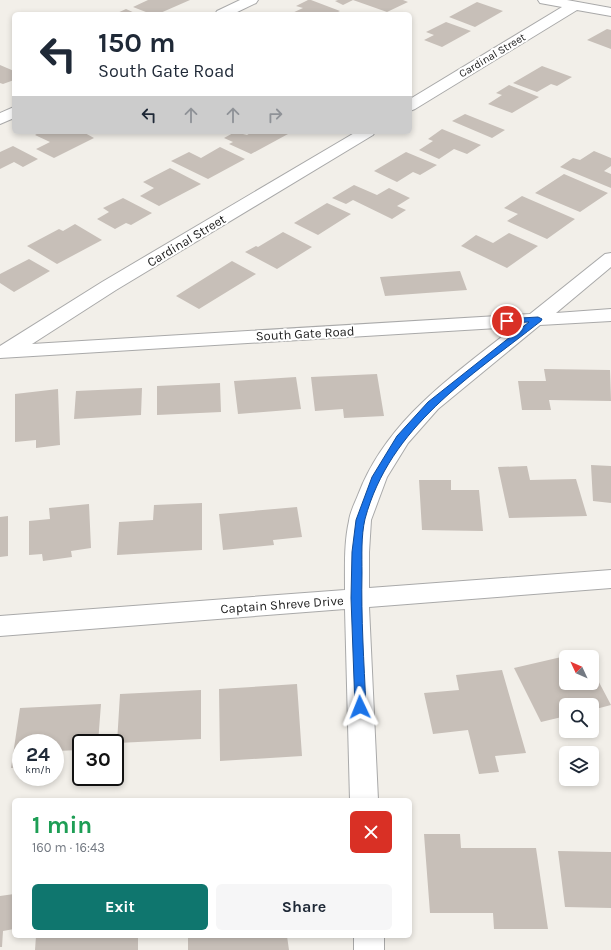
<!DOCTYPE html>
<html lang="en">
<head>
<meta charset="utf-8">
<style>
	body { margin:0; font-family:Karla,sans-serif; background:#f6f6f7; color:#1f2937; height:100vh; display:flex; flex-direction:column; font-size:15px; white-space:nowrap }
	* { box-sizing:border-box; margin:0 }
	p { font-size:13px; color:#747a83 }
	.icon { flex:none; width:22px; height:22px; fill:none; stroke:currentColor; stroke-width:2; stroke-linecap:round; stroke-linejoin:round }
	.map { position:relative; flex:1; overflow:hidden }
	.side { position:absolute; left:12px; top:798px; width:400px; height:140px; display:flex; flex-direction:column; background:#fff; border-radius:6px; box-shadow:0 2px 6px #0003 }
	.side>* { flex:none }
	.banner { position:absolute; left:12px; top:12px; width:400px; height:122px; border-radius:6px; box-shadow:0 2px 6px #0003; background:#fff; color:#1f2937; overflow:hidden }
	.needle { width:26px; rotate:314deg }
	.buttons { position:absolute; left:559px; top:650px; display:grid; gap:8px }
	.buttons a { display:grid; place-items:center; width:40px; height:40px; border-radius:6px; background:#fff; box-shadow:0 2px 6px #0003; font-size:20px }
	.speed { position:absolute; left:12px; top:734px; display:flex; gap:8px; font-size:20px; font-weight:700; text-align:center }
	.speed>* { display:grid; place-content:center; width:52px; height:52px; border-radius:50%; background:#fff; box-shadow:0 2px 6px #0003; line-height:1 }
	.speed small { font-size:10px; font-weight:400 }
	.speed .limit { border:2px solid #111; border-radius:6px; background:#fff; color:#111 }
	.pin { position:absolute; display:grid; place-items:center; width:34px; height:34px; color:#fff; margin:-17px; border:2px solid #fff; border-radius:50%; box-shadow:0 1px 4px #0007 }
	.me { position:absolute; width:44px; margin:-22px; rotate:358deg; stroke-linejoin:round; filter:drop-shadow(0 0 3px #0008) }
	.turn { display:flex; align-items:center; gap:14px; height:84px; padding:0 20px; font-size:18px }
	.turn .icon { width:52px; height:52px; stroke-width:2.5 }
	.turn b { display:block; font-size:28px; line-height:34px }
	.lanes { display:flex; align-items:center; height:38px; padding:0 20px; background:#0003; justify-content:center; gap:20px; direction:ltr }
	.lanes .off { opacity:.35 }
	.round { display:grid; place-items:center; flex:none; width:42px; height:42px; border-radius:6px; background:#f6f6f7 }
	.headline { display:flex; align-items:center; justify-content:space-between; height:68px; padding:0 20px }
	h1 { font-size:24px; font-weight:700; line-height:30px; color:#1e9e55 }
	.primary-button { display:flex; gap:8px; margin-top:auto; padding:8px 20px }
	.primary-button a { flex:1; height:46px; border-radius:6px; background:#0f766e; color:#fff; font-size:16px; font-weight:700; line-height:46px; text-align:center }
	.primary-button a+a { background:#f6f6f7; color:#1f2937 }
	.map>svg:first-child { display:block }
</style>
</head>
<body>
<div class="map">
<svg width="611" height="950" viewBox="0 0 611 950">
	<rect width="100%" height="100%" fill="#f2efe9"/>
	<path fill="#c7bfb8" d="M 148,0 L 190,0 L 158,14 L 151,14 L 133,7 Z
		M 308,0 L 311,0 L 340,11 L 334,14 L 290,14 L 303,8 L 296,6 Z
		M 338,0 L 353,0 L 343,5 L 335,1 Z
		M 353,0 L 403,0 L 408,2 L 387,12 Z
		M 477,2 L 503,11 L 475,27 L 449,17 Z
		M 126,9 L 137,14 L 115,14 Z
		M 446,22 L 471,31 L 442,47 L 424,40 L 434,35 L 426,32 Z
		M 607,29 L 611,30 L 611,49 L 587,40 Z
		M 0,65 L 14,71 L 14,80 L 3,84 L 0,83 Z
		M 542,66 L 572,77 L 557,86 L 551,84 L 537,92 L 513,83 Z
		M 509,85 L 539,97 L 512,113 L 488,104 L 502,95 L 496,93 Z
		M 465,114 L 505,130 L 492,138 L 452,121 Z
		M 442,129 L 481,145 L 467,154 L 454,149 L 439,159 L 419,150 L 433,141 L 428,139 Z
		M 40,132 L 83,132 L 94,138 L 54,158 L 36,149 L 50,142 L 35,135 Z
		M 235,132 L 247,135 L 252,132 L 283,132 L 288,134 L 251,154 L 229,144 L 233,142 L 224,138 Z
		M 13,146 L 38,159 L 23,167 L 14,162 L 0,169 L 0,152 Z
		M 220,147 L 245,159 L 208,179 L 171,161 L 189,152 L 201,158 Z
		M 594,151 L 611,158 L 611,166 L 604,171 L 611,174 L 611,188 L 560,167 L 573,158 L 580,160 Z
		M 406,152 L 437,165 L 420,175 L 413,172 L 397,182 L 374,171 Z
		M 170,168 L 201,184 L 159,206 L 140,196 L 154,188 L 143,182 Z
		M 564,174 L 608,193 L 580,212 L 535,193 Z
		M 354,185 L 377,195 L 389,188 L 410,198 L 397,206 L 406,210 L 392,219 L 353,200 L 346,204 L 332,198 Z
		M 522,196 L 575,219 L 547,239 L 507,221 L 518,214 L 504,208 Z
		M 123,198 L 152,213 L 131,225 L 126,223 L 115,229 L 97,219 L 109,212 L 103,208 Z
		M 327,203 L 351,214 L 318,235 L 294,223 Z
		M 75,224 L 102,240 L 57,264 L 27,246 L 59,229 L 63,231 Z
		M 283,232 L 312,247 L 277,269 L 245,252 L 256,246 L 258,247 Z
		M 509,233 L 538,246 L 507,268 L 461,246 L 476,235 L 493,243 Z
		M 29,259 L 50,271 L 14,292 L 0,283 L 0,274 Z
		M 232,261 L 256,274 L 199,309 L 176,296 Z
		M 460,271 L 467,290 L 385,296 L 380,277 Z
		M 544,369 L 610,370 L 611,401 L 549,400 L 551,410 L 522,410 L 518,381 L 546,381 Z
		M 377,374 L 384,416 L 344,418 L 343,409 L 315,411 L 311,377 Z
		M 296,377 L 301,409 L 238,414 L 234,381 Z
		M 220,383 L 221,412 L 157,415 L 157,386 Z
		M 142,388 L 141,415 L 74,419 L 76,391 Z
		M 58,389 L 60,445 L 36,448 L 36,440 L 15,442 L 15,394 Z
		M 591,465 L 611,466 L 611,503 L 593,501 Z
		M 527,466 L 530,480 L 576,479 L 587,516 L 509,518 L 498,467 Z
		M 419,480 L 451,480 L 451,490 L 479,490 L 483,531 L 422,530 Z
		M 202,503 L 202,550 L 117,555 L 119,522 L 153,520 L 154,505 Z
		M 89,504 L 91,548 L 71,551 L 72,557 L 43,561 L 42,554 L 29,555 L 29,521 L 50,519 L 49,508 Z
		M 297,507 L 302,537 L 273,540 L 274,545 L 223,550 L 219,514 Z
		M 8,516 L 8,556 L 0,557 L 0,517 Z
		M 583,652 L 585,657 L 566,657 L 566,683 L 592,683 L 592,669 L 611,705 L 592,710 L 592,705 L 566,705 L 566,716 L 541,722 L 514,668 Z
		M 502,670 L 526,753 L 495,756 L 499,772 L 479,774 L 468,730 L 433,734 L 424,693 L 459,690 L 456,675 Z
		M 297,684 L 302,756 L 220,761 L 219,689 Z
		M 201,690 L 201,739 L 117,743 L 120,694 Z
		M 101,704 L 98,743 L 81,743 L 81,750 L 55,751 L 55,743 L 21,743 L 21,767 L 11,768 L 20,708 Z
		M 424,834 L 460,834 L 461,848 L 536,848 L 548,929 L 494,929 L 493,913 L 430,913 Z
		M 558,851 L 611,852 L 611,908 L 565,907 Z
		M 14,894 L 14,929 L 3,931 L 2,947 L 0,947 L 0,896 Z
		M 36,936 L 138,936 L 138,950 L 35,950 Z
		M 188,936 L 287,936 L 289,950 L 188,950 Z"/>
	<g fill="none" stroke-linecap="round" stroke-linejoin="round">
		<defs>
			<path id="minor" d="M 240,0 L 258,0 L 256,3 L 233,14 L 215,14 L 217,11 Z
				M 538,0 L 567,0 L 611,8 L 611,16 L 577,10 L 415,109 L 410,111 L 410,99 L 562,7 L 540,3 Z
				M 14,107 L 14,118 L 0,124 L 0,113 Z
				M 356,132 L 375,132 L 373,135 L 116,290 L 32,344 L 530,314 L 605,254 L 611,253 L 611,267 L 556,313 L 611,309 L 611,321 L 540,325 L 438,409 L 408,443 L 387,477 L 371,520 L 369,552 L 369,588 L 611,570 L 611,588 L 369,607 L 378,800 L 350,800 L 345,609 L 0,636 L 0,616 L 345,590 C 345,567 344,543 349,521 C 350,512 355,503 358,495 C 387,419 453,376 514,327 L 0,358 L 0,346 L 102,282 Z
				M 354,936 L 384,936 L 384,950 L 354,950 Z"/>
		</defs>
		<use href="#minor" stroke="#a9a9a9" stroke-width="2"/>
		<use href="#minor" fill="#fff" fill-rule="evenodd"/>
	</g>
	<path fill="#1a73e8" stroke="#114b97" d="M 538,317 L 542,319 L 541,321 C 470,377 390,426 365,519 C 361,536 362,556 362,573 C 361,618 364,662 366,707 L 364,710 L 357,710 L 355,707 L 351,598 L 352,552 L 356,520 L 372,477 L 397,436 L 428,402 L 529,322 L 507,323 L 504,323 L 504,319 Z"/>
	<g text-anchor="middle" stroke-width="4" stroke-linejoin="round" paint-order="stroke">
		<g font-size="11" fill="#222" stroke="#fff">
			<text transform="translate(492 55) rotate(-31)" y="4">Cardinal Street</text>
		</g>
		<g font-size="13" fill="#222" stroke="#fff">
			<text transform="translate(186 240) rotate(-31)" y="5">Cardinal Street</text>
			<text transform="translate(305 333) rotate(-3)" y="5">South Gate Road</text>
			<text transform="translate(282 604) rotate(-4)" y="5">Captain Shreve Drive</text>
		</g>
	</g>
</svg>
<div class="buttons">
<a><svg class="needle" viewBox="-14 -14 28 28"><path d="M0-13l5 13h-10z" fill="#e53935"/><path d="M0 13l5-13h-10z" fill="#747a83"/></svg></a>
<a><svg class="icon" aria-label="search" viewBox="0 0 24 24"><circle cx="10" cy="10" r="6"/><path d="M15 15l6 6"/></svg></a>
<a><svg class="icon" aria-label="layers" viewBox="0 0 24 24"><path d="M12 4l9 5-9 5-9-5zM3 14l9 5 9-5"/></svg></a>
</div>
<div class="speed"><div>24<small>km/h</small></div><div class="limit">30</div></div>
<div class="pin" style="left:507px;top:321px;background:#d93025"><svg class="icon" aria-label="arrive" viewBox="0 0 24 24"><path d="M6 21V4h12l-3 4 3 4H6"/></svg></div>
<svg class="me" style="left:360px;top:707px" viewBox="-20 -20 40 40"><path d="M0-17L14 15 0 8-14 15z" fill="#1a73e8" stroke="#fff" stroke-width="4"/></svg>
<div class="banner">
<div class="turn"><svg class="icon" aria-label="left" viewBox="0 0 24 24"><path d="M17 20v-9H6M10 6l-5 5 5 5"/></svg><div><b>150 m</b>South Gate Road</div></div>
<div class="lanes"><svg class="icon" aria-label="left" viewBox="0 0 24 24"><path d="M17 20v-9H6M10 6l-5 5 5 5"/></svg><svg class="icon off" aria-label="ahead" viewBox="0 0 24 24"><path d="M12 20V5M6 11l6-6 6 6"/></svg><svg class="icon off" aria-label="ahead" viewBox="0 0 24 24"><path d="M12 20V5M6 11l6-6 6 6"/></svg><svg class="icon off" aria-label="right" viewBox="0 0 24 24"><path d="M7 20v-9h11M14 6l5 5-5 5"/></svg></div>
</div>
<section class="side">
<div class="headline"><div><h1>1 min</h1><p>160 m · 16:43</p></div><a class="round" style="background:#d93025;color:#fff"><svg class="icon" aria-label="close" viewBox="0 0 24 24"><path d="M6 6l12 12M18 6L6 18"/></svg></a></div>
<div class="primary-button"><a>Exit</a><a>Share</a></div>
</section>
</div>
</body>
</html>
